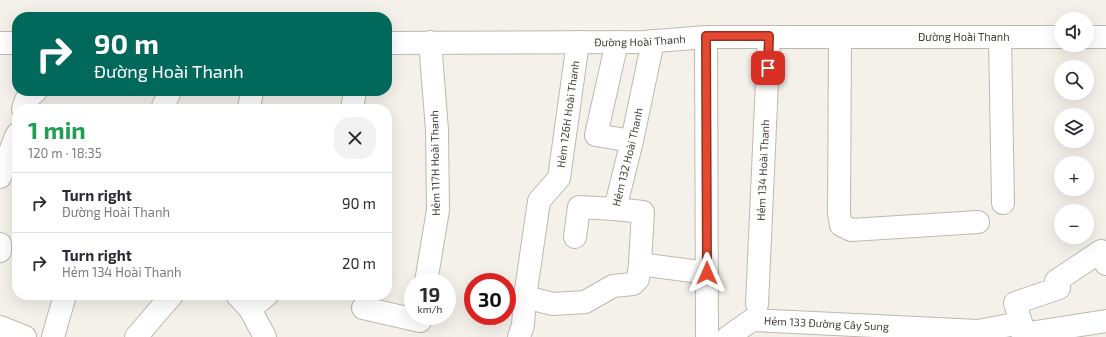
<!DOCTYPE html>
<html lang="en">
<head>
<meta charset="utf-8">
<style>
	body { margin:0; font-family:"Exo 2",sans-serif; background:#f2f2f3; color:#2b2b33; height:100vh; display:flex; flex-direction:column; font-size:15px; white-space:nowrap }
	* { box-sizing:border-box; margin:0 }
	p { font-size:13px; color:#7c7c81 }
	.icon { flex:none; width:22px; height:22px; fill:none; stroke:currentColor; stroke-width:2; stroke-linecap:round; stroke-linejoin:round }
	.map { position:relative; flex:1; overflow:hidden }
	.drawer { position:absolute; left:12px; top:104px; width:380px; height:196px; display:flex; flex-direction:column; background:#fff; border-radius:16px; box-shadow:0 4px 16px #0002 }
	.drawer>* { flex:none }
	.banner { position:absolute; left:12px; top:12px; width:380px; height:84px; border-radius:16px; box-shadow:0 4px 16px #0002; background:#00695c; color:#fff; overflow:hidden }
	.fabs { position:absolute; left:1054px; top:12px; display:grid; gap:8px }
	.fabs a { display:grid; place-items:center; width:40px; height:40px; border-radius:50%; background:#fff; box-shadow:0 4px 16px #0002; font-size:20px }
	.speed { position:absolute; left:404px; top:273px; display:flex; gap:8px; font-size:20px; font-weight:700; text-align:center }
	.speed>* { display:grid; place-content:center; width:52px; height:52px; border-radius:50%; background:#fff; box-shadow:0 4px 16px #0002; line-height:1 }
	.speed small { font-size:10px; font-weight:400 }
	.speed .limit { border:6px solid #d22; background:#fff; color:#111 }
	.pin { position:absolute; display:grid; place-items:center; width:34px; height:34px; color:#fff; margin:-17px; border-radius:8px; box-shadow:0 2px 6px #0006 }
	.me { position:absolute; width:44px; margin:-22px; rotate:0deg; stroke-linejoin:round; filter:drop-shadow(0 0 3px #0008) }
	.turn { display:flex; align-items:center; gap:14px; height:84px; padding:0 16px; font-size:18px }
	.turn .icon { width:52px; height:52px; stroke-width:2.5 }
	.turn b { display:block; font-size:28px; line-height:34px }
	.round { display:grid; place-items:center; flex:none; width:42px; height:42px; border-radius:16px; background:#f2f2f3 }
	.summary { display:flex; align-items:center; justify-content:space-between; height:68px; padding:0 16px }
	h1 { font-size:24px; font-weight:700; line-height:30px; color:#1e9e55 }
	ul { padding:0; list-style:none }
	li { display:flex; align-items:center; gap:12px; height:60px; padding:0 16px; border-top:1px solid #e1e1e2 }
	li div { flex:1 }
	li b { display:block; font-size:15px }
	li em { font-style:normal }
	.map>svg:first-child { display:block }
</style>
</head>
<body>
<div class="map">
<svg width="1106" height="337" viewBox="0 0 1106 337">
	<rect width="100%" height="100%" fill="#f4f1eb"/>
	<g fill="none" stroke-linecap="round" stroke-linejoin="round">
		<defs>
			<g id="minor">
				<path d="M 706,37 L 707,337"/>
				<path d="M 840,37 L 839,214 L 841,225 L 851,230 L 978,222"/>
				<path d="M 1000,37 L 1003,203"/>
				<path d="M 1087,37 L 1106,37"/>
				<path d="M 617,42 L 596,135 L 632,141"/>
				<path d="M 0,43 L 17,43"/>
				<path id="s1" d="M 387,43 L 644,42 L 706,37 L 1061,37"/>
				<path d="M 23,109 L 26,100 L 36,91"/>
				<path d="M 162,109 L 170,91"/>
				<path d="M 249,109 L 252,91"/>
				<path d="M 352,109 L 355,91"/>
				<path d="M 0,177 L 17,134"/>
				<path d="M 575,237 L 579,207 L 615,209"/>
				<path d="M 0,244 L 0,251"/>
				<path d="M 640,264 L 707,273"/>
				<path d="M 426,282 L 438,210 L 437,130 L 430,42"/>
				<path d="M 237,295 L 250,309"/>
				<path id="s2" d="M 525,297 L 539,201 L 559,178 L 578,42"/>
				<path id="s3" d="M 757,304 L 769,37"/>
				<path d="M 363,308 L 420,321"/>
				<path d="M 0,327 L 25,337"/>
				<path d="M 1023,334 L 1106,321"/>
				<path d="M 53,337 L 65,295"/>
				<path d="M 136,337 L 172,295"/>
				<path d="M 265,337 L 250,309 L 267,295"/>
				<path id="s4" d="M 519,337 L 523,325 L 525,297 L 553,304 L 585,302 L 613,286 L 633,284 L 638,279 L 640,264 L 643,212 L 615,209 L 632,141 L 653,41"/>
				<path id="s5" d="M 728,337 L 752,320 L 978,331 L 1021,323"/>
				<path d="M 1023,337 L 1021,323 L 1015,303 L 1059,288 L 1056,281 L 1101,251 L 1106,264"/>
			</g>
		</defs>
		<use href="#minor" stroke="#bfb8ae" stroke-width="24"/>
		<use href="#minor" stroke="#fff" stroke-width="22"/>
	</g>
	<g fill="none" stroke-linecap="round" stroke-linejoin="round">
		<defs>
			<path id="route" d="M 707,273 L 706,36 L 769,36 L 768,68"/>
		</defs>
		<use href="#route" stroke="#952f20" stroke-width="10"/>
		<use href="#route" stroke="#e54831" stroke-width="7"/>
	</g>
	<g text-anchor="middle" stroke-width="3" stroke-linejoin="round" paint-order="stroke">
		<g font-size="11" fill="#474239" stroke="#fff">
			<text dy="4" stroke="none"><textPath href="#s1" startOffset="577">Đường Hoài Thanh</textPath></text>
			<text dy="4" stroke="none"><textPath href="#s1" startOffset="253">Đường Hoài Thanh</textPath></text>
			<text dy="4" stroke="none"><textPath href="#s2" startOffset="192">Hẻm 126H Hoài Thanh</textPath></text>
			<text dy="4" stroke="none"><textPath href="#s4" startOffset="310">Hẻm 132 Hoài Thanh</textPath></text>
			<text transform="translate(435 163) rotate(-91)" y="4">Hẻm 117H Hoài Thanh</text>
			<text dy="4" stroke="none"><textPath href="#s3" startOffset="134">Hẻm 134 Hoài Thanh</textPath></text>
			<text dy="4" stroke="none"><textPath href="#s5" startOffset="104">Hẻm 133 Đường Cây Sung</textPath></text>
		</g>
	</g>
</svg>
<div class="fabs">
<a><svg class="icon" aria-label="sound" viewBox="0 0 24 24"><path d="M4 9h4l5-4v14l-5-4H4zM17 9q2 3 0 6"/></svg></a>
<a><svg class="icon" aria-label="search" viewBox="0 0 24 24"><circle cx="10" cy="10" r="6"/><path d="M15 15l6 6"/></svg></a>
<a><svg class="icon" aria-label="layers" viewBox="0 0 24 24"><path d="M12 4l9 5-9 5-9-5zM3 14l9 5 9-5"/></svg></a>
<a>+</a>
<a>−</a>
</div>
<div class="speed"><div>19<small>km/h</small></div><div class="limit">30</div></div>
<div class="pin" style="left:768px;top:68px;background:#d93025"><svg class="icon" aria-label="arrive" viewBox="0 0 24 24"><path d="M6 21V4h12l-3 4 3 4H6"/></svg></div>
<svg class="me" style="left:707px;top:273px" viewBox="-20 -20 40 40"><path d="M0-17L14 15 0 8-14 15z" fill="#e54831" stroke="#fff" stroke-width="4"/></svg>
<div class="banner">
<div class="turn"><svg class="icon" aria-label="right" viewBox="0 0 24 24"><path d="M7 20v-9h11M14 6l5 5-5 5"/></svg><div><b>90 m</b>Đường Hoài Thanh</div></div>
</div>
<section class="drawer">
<div class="summary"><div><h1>1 min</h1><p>120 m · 18:35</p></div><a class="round"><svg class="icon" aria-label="close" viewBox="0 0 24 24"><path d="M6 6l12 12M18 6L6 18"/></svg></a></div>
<ul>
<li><svg class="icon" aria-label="right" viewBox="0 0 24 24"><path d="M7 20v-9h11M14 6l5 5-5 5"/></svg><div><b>Turn right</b><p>Đường Hoài Thanh</p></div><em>90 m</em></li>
<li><svg class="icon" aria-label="right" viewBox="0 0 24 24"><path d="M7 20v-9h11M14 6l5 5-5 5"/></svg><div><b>Turn right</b><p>Hẻm 134 Hoài Thanh</p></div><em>20 m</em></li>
</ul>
</section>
</div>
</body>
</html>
